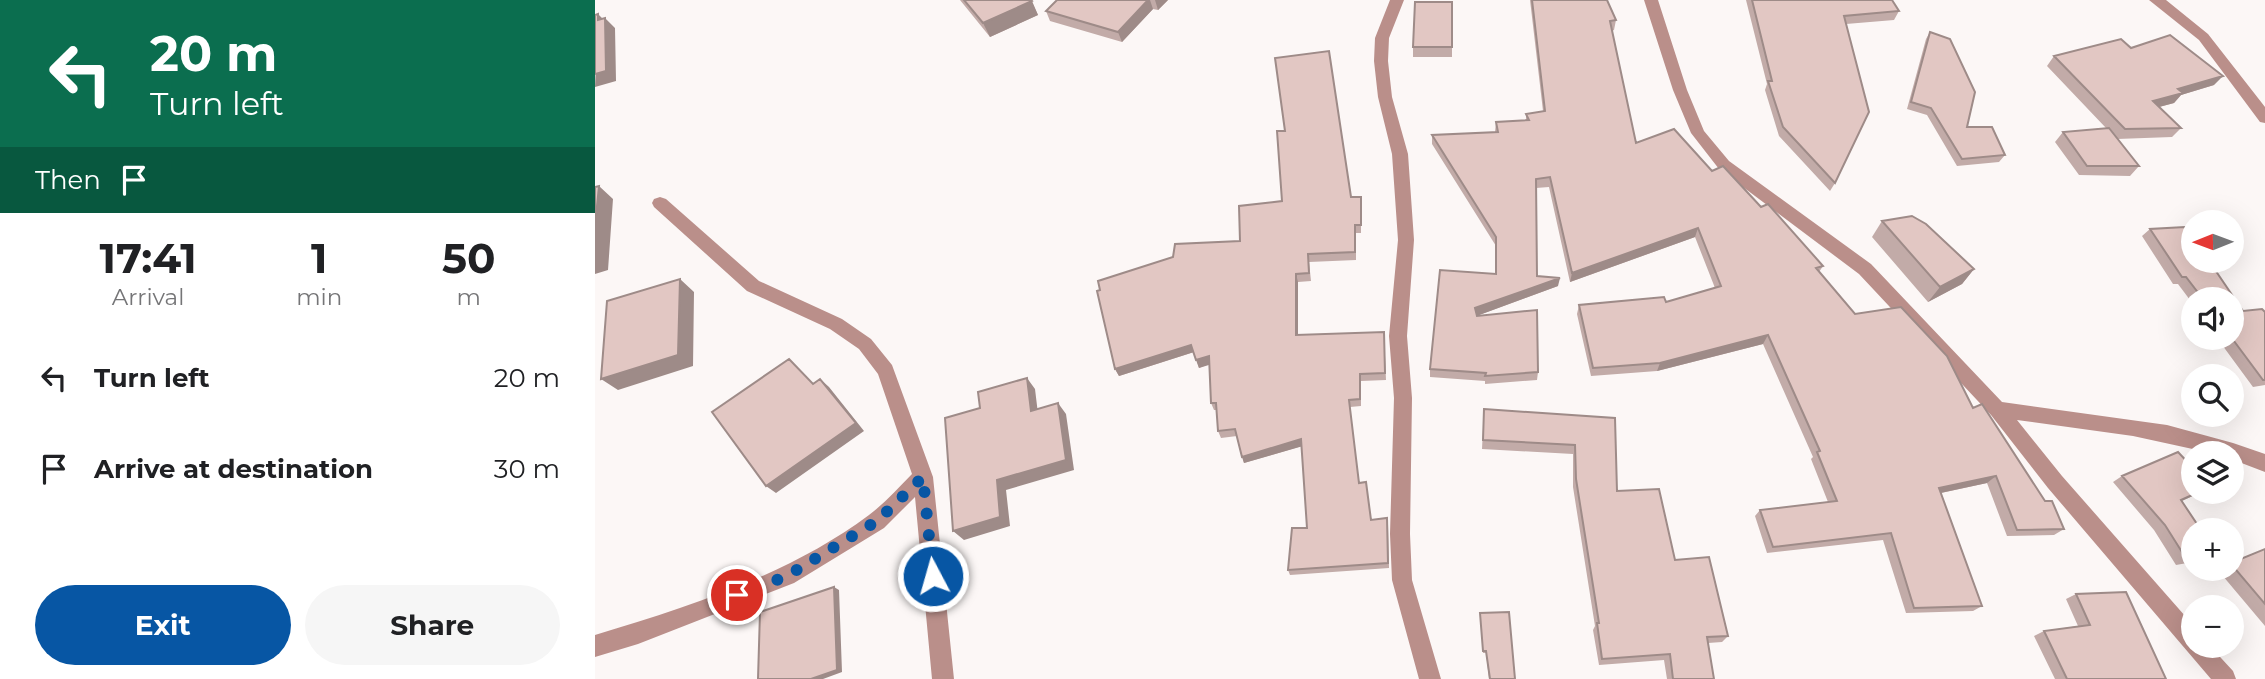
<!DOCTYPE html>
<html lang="en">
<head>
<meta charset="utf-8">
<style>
	body { margin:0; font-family:Montserrat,sans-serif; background:#f6f6f6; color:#202124; height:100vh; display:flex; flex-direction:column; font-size:26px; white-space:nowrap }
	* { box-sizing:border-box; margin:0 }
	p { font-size:23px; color:#757577 }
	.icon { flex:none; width:38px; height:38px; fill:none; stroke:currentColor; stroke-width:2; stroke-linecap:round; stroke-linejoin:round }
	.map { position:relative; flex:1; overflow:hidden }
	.sheet { display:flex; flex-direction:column; background:#fff; width:595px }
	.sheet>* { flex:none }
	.hud { background:#0b6e4f; color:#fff; overflow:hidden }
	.needle { width:46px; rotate:269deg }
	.controls { position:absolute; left:1586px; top:210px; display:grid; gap:14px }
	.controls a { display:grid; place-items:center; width:63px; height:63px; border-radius:50%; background:#fff; box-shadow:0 7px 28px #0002; font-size:35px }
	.pin { position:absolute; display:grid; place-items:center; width:60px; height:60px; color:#fff; margin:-30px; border:4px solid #fff; border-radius:50%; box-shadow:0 2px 7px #0007 }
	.me { position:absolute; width:77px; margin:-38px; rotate:354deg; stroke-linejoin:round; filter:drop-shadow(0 0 5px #0008) }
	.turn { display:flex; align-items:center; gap:24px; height:147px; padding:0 35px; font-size:32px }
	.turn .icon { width:91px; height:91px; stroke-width:2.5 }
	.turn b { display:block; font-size:49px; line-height:60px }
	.then { display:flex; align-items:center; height:66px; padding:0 35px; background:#0003; gap:14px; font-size:26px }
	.eta { display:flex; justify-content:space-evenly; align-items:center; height:119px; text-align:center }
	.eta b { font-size:42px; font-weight:700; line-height:49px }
	.cta { display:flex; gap:14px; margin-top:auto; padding:14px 35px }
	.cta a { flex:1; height:80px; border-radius:42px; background:#0756a4; color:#fff; font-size:28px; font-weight:700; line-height:80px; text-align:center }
	.cta a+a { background:#f6f6f6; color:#202124 }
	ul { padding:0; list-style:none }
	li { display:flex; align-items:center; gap:21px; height:91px; padding:0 35px }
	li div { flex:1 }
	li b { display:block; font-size:26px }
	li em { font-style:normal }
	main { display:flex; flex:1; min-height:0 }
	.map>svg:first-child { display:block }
</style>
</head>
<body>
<main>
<section class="sheet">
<div class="hud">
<div class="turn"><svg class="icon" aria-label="left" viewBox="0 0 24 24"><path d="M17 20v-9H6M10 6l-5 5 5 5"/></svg><div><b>20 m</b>Turn left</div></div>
<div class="then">Then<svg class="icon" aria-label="arrive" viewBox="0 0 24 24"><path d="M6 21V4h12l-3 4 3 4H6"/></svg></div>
</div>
<div class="eta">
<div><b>17:41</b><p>Arrival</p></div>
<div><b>1</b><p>min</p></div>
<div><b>50</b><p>m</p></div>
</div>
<ul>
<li><svg class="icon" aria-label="left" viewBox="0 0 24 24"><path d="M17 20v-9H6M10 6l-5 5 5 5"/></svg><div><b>Turn left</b></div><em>20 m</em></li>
<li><svg class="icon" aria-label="arrive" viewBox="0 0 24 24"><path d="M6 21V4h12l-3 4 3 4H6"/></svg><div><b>Arrive at destination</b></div><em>30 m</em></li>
</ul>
<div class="cta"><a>Exit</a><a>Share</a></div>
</section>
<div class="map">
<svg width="1670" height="679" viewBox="0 0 1670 679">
	<rect width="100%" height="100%" fill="#fcf7f6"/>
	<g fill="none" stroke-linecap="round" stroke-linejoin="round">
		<path fill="#ba8f8a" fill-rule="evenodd" d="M 795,0 L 809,0 L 794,38 L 793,61 L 797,97 L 813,154 L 819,240 L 812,336 L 817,398 L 815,534 L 817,580 L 846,679 L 824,679 L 797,580 L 795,534 L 799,398 L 794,336 L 803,240 L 797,154 L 783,97 L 779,61 L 780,38 Z
			M 1049,0 L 1063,0 L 1092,90 L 1109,131 L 1134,161 L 1276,264 L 1407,402 L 1572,425 L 1638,443 L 1670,454 L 1670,472 L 1636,459 L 1636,453 L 1616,453 L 1538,436 L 1422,420 L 1467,476 L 1598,625 L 1598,646 L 1615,646 L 1638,671 L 1641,679 L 1616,679 L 1453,488 L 1396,415 L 1264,274 L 1124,169 L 1096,133 L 1078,90 Z
			M 1554,0 L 1571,0 L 1613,34 L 1670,107 L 1670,123 L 1665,122 L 1604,40 Z
			M 65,197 L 71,199 L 164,281 L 247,319 L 276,339 L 297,365 L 338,477 L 359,679 L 337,679 L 320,497 L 289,528 L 199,583 L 43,644 L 0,657 L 0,635 C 94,607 195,574 274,515 C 290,503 303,488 317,474 L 283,374 L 264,349 L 235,329 L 152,291 L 59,207 L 57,203 L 59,199 Z"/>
	</g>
	<path fill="#c2aba8" d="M 365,0 L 436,0 L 443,15 L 395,37 Z
		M 462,0 L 573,0 L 563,10 L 558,9 L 527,42 L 455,21 L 451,11 Z
		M 935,0 L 1012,0 L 1021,20 L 1019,30 L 1017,31 L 1041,143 L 1117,171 L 1166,207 L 1228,266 L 1224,272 L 1260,314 L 1378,408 L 1450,501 L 1469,529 L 1459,535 L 1412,536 L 1392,483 L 1346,493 L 1387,606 L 1378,611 L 1311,613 L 1288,540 L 1172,553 L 1160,516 L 1165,510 L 1233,502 L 1216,459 L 1218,457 L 1168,344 L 1062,371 L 996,376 L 982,314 L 984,305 L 1071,302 L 1120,288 L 1100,237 L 975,282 L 954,187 L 941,188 L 942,276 L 963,286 L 881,316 L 943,372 L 942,380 L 890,384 L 890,381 L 835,377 L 835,369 L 900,273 L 901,246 L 837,144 L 837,135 L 900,132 L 901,122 L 931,120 L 931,114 L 948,111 Z
		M 1151,0 L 1297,0 L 1304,11 L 1299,20 L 1251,24 L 1240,183 L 1235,191 L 1184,136 L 1170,90 L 1172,84 Z
		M 857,2 L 857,57 L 818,57 L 818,47 Z
		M 1335,32 L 1372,127 L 1410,155 L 1404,162 L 1362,166 L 1332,115 L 1312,109 L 1331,39 Z
		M 1536,48 L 1619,85 L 1586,95 L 1579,103 L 1564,107 L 1586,128 L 1577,137 L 1522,139 L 1544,166 L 1535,176 L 1484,175 L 1460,142 L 1468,132 L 1511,128 L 1452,66 L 1459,56 Z
		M 766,197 L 766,233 L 761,233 L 761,260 L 714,262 L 716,281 L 703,282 L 703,335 L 789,332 L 791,380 L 766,381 L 766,406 L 755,407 L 764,483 L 776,520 L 793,524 L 794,568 L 695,575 L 693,570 L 712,528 L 707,446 L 649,463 L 642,436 L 626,438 L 623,431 L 622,410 L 619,410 L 616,403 L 614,364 L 604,368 L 599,352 L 524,376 L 520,369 L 645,241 L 687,201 Z
		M 1287,221 L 1379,269 L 1367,284 L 1333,302 L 1277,237 Z
		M 1590,227 L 1598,237 L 1598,261 L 1614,261 L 1648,311 L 1667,309 L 1670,312 L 1670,385 L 1658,387 L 1622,338 L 1636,338 L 1636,299 L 1598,299 L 1598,304 L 1583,284 L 1578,284 L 1547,236 L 1555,229 Z
		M 889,409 L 1020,418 L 1022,491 L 1080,560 L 1133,636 L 1127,642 L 1113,643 L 1119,679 L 1072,679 L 1069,660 L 1004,665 L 998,630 L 1000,626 L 978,487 L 978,454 L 887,449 Z
		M 1527,476 L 1606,492 L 1587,501 L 1598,530 L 1598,562 L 1581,565 L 1559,530 L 1518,482 Z
		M 1670,549 L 1670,626 L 1622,569 L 1636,569 L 1636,563 Z
		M 1481,594 L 1571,679 L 1460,679 L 1439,636 L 1449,631 L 1483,626 L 1471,599 Z
		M 885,613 L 920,679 L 894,679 L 891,653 L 888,653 Z"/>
	<path fill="#9e8b88" d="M 553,0 L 555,0 L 558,9 L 527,42 L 523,32 Z
		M 560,0 L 573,0 L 563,10 Z
		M 437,1 L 443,15 L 395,37 L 388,23 Z
		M 3,14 L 10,21 L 10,18 L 20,28 L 21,81 L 0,87 Z
		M 1628,76 L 1619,85 L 1586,95 L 1579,103 L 1549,111 L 1558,101 L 1583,89 Z
		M 4,186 L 18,199 L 13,270 L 0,274 L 0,226 Z
		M 1103,228 L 1100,237 L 975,282 L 977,273 Z
		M 1379,269 L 1367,284 L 1333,302 L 1345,287 Z
		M 701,274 L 703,282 L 703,343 L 701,335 Z
		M 965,278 L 963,286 L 879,317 L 880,308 Z
		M 85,279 L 99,292 L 98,366 L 23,390 L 6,379 Z
		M 1173,335 L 1168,344 L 1062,371 L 1065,363 Z
		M 596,345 L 599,352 L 524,376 L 520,369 Z
		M 614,356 L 617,364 L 604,368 L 601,360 Z
		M 432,378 L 440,389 L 444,422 L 436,411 Z
		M 225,379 L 234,387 L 269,431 L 181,493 L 171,486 Z
		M 463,403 L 471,414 L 479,470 L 411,490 L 415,526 L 369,540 L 358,531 L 402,480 Z
		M 706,439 L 708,446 L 649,463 L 647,457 Z
		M 1401,476 L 1392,483 L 1336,495 L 1344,488 Z
		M 239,587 L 244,590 L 247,672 L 228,679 L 216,679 Z"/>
	<path fill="#e2c7c3" stroke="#9e8b88" stroke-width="2" d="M 369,0 L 436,0 L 437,1 L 388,23 Z
		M 462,0 L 553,0 L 523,32 L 451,11 Z
		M 937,0 L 1012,0 L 1021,20 L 1015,21 L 1041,143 L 1079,129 L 1117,171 L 1128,166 L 1166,207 L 1173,204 L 1228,266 L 1221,268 L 1260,314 L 1306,307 L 1352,356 L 1378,408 L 1387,404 L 1450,501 L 1457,501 L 1469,529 L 1422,530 L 1401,476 L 1344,488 L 1387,606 L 1319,608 L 1296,533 L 1178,547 L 1165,510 L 1242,501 L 1222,452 L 1225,451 L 1173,335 L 1065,363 L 998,368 L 984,305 L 1069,297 L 1071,302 L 1126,286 L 1103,228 L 977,273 L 955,177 L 941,179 L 942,276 L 965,278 L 880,308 L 882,316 L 942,310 L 943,372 L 890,376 L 891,373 L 835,369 L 845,270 L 901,274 L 901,237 L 837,135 L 903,132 L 901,122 L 934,120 L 931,114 L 950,111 Z
		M 1157,0 L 1297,0 L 1304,11 L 1249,16 L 1274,112 L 1240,183 L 1188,127 L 1173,81 L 1177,81 Z
		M 820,2 L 857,2 L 857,47 L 818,47 Z
		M 3,14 L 3,20 L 10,18 L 11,71 L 0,74 L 0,15 Z
		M 1335,32 L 1355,39 L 1380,92 L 1372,127 L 1397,127 L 1410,155 L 1367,159 L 1336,108 L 1316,102 Z
		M 1575,35 L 1628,76 L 1583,89 L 1588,93 L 1558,101 L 1586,128 L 1530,129 L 1459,56 L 1526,39 L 1536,48 Z
		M 734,51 L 756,197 L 766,197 L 766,225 L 760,225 L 760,252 L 713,254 L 714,273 L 701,274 L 701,335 L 789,332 L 790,373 L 765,374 L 765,399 L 754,400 L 764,483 L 771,482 L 776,520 L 792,518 L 793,563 L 693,570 L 697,528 L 712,528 L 706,439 L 647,457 L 640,429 L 623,431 L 621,403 L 616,403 L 614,356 L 601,360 L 596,345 L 520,369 L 502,291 L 505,290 L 503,281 L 578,257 L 580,244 L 645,241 L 644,206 L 687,201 L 682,131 L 690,131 L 680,58 Z
		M 1514,128 L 1544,166 L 1492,166 L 1468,132 Z
		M 4,186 L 0,226 L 0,187 Z
		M 1317,216 L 1331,224 L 1379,269 L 1345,287 L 1287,221 Z
		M 1590,227 L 1598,237 L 1598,261 L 1614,261 L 1648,311 L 1667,309 L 1670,312 L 1670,380 L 1668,380 L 1636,337 L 1636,299 L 1608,299 L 1591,277 L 1587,277 L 1555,229 Z
		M 85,279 L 83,355 L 6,379 L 12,301 Z
		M 194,359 L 218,384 L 225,379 L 261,423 L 171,486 L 117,412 Z
		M 432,378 L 436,411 L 463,403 L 471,460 L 402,480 L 405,517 L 358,531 L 350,418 L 385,408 L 383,392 Z
		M 889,409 L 1020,418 L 1022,491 L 1064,489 L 1080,560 L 1114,557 L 1133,636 L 1112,637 L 1119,679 L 1078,679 L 1075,654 L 1007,659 L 1002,623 L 1004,623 L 981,479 L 980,445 L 888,440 Z
		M 1583,452 L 1598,468 L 1598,492 L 1604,492 L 1586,500 L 1606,530 L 1598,530 L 1598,559 L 1592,560 L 1570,525 L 1527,476 Z
		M 1670,549 L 1670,604 L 1636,564 L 1636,563 Z
		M 239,587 L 242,670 L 216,679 L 163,679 L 165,612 Z
		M 1531,592 L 1571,679 L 1472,679 L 1449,631 L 1495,625 L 1481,594 Z
		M 914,612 L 920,679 L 895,679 L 891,651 L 888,651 L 885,613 Z"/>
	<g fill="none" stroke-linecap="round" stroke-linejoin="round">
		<path stroke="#0756a4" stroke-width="12" stroke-dasharray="0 21.6" d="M 142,595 L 192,576 L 282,521 L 328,477 L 338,576"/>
	</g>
</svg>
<div class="controls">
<a><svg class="needle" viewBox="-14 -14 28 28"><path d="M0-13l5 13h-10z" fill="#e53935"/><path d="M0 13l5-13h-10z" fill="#757577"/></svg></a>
<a><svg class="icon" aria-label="sound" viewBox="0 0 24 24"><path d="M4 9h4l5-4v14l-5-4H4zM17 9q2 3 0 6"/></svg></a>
<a><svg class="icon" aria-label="search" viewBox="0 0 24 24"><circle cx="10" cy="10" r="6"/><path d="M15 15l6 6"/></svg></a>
<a><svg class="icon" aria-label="layers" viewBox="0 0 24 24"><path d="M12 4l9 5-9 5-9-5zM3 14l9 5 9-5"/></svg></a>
<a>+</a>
<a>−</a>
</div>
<div class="pin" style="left:142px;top:595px;background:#d93025"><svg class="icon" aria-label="arrive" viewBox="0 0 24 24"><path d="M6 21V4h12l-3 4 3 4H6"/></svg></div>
<svg class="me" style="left:338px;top:576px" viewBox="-20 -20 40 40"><circle r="17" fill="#0756a4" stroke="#fff" stroke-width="3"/><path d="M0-11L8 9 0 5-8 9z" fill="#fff"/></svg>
</div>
</main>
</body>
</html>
